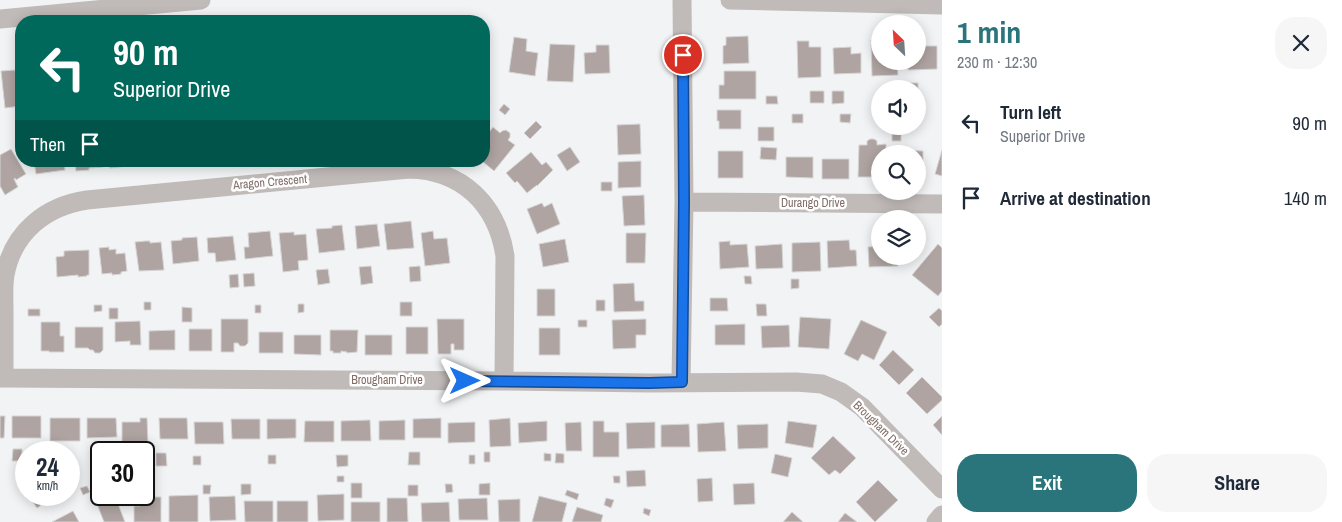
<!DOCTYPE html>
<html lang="en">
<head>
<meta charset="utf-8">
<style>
	body { margin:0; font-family:"Archivo Narrow",sans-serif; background:#f6f6f7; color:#1f2937; height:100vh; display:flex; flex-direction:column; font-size:19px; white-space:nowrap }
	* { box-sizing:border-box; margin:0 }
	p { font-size:16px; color:#747a83 }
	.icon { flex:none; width:28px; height:28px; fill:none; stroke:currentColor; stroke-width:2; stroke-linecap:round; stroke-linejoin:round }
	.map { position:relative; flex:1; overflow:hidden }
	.panel { display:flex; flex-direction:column; background:#fff; width:400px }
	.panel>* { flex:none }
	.top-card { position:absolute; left:15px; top:15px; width:475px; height:152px; border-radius:20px; box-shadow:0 2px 12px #0003; background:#00695c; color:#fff; overflow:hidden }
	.needle { width:32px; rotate:335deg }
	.controls { position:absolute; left:871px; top:15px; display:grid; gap:10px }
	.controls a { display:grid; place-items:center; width:55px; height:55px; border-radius:50%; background:#fff; box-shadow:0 2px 12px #0003; font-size:25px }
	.speed { position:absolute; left:15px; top:441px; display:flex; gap:10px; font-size:25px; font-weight:700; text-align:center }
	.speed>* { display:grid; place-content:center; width:65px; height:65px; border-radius:50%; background:#fff; box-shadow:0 2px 12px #0003; line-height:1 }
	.speed small { font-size:12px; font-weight:400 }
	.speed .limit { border:2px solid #111; border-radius:8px; background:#fff; color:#111 }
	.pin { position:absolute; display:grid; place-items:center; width:42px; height:42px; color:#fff; margin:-21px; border:2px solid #fff; border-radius:50%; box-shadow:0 1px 5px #0007 }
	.me { position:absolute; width:55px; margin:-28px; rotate:90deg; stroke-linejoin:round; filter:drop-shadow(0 0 4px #0008) }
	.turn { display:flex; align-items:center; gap:18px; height:105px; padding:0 15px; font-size:22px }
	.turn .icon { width:65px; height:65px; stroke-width:2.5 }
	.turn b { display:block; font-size:35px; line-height:42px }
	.then { display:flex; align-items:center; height:48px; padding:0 15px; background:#0003; gap:10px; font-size:19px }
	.round { display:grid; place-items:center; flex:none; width:52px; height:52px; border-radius:20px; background:#f6f6f7 }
	.overview { display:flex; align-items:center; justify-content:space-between; height:85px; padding:0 15px }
	h1 { font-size:30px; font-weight:700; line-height:38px; color:#2a747b }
	.action { display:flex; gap:10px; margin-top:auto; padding:10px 15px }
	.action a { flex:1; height:58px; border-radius:20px; background:#2a747b; color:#fff; font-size:20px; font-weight:700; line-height:58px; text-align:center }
	.action a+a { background:#f6f6f7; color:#1f2937 }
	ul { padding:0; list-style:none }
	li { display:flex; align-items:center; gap:15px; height:75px; padding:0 15px }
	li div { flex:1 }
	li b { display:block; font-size:19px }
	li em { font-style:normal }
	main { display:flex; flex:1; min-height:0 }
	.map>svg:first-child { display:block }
</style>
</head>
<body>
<main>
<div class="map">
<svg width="942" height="522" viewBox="0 0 942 522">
	<rect width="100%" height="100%" fill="#f2f3f5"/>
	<path fill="#afa4a2" stroke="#d5d5d6" d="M 748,36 L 749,63 L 723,64 L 723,46 L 726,45 L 726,37 Z
		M 514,37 L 527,39 L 526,51 L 538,53 L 535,76 L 509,72 Z
		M 871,40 L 880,40 L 880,61 L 897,61 L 898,75 L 872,76 Z
		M 797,41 L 809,41 L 809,47 L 821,47 L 821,77 L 798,78 Z
		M 550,44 L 575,45 L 573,82 L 547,81 Z
		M 596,45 L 609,45 L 610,73 L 585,74 L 584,53 L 596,52 Z
		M 918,46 L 937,46 L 937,69 L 908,70 L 908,61 L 918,61 Z
		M 851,47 L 851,54 L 861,53 L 861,73 L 834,74 L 833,48 Z
		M 15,70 L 16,78 L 21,76 L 21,106 L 5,108 L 1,71 Z
		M 724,71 L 756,71 L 756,99 L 719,99 L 719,85 L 724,85 Z
		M 904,83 L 918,83 L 918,99 L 918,89 L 905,89 Z
		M 810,91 L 824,91 L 824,103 L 810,103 Z
		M 832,91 L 844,91 L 844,103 L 832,104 Z
		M 766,96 L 777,96 L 778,104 L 766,104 Z
		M 484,101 L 490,103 L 486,113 L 484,112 Z
		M 504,104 L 510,109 L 505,115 L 499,110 Z
		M 717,110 L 741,110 L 741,129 L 719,129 L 719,121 L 717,121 Z
		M 792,114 L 803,114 L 803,123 L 792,123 Z
		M 840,114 L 851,114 L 850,123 L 840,122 Z
		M 536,121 L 542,127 L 530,139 L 524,133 Z
		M 640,124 L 641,154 L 618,155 L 617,125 Z
		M 493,127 L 500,133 L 502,131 L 506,130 L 510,133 L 510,137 L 508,140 L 515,145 L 494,171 L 482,161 L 484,161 L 484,139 Z
		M 758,127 L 774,127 L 774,141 L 758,141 Z
		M 892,129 L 901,129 L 901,141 L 892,141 Z
		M 870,139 L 874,139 L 877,141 L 877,145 L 886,144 L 886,154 L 880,154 L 880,175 L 873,175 L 873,177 L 858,177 L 859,145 L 867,145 L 867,141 Z
		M 570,147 L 580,162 L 567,171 L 557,155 Z
		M 761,147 L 777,148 L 776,160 L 760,159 Z
		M 11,149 L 26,174 L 16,180 L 15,178 L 14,179 L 18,187 L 5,195 L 0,186 L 0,155 Z
		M 897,150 L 923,151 L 923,177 L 920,180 L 918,179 L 918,154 L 897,154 Z
		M 942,150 L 942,176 L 935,174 Z
		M 718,151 L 743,151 L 743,178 L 718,178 Z
		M 531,152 L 542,165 L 546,162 L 553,170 L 537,186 L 537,185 L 527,193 L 517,181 L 515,183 L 506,173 Z
		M 786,157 L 813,157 L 813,178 L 786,177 Z
		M 822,159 L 849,159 L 849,179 L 822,179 Z
		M 34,161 L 64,161 L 65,170 L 36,174 Z
		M 75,161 L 102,161 L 103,167 L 89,168 L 89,170 L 76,171 Z
		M 109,161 L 136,161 L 136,165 L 110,168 Z
		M 641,161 L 641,187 L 618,188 L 618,162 Z
		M 601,182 L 612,182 L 612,191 L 601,191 Z
		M 644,195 L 645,225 L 624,226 L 622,196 Z
		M 542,203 L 544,207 L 552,203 L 560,224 L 537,234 L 527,209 Z
		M 411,221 L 414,248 L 387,250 L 384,224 Z
		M 377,224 L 380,246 L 357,249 L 355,226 Z
		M 342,225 L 345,250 L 319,253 L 316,229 L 332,228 L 332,226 Z
		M 270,231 L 273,256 L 245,259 L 244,247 L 249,247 L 248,233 Z
		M 433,231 L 434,239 L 447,238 L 450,263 L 425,266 L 421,233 Z
		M 294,232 L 294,235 L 306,234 L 308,260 L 298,261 L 299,270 L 283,272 L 279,233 Z
		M 626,233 L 646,233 L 645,263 L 626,263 Z
		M 233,236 L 236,260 L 216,262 L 215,253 L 208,253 L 207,238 Z
		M 197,237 L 199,261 L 173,264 L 171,241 L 182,240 L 182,238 Z
		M 565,239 L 569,262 L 543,267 L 539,244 Z
		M 849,240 L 850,250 L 856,250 L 857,266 L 828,268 L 827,241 Z
		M 146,241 L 150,241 L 150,243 L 161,242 L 164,270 L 139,271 L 135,242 Z
		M 730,241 L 730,245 L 747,244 L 749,267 L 720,269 L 719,242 Z
		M 820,242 L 821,271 L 792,272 L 792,243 Z
		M 782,244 L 783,268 L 756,269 L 755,246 Z
		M 938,244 L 942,248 L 942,291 L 938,296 L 912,275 Z
		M 880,246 L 880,256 L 897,256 L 898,266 L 869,267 L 868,247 Z
		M 109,247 L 109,250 L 116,249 L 116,254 L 125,253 L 127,271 L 121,272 L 121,274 L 112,275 L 112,273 L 102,274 L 99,248 Z
		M 89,250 L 89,275 L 87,275 L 87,276 L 78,277 L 78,275 L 57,277 L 56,257 L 64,256 L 64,251 Z
		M 371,266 L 373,283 L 361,285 L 359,267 Z
		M 420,266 L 421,281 L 410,282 L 409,267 Z
		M 328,269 L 330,283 L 318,285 L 316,270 Z
		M 254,273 L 255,286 L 244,287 L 243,274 Z
		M 238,274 L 239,287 L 230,288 L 229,275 Z
		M 744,276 L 751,276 L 752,284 L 745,284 Z
		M 791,279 L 799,279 L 799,288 L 791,289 Z
		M 634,283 L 635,301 L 644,301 L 644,311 L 614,312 L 613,284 Z
		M 537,289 L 555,289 L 555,316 L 537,316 Z
		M 710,298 L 727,298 L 728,311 L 710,311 Z
		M 596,300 L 605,300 L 605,311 L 596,311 Z
		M 144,302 L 151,302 L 151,310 L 144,310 Z
		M 400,302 L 412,302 L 412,316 L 400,316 Z
		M 298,304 L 304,304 L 304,312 L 298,313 Z
		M 756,304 L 766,304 L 767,316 L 757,316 Z
		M 94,305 L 102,305 L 102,311 L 94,312 Z
		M 255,305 L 261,305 L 261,313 L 255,313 Z
		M 182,307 L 192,308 L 192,322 L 182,322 Z
		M 109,308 L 118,308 L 118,319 L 109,319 Z
		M 939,308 L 942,311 L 942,324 L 939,327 L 929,317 Z
		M 28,309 L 40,309 L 40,316 L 28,316 Z
		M 800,317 L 831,319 L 829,349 L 798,347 Z
		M 221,319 L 248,319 L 248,343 L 245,346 L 240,346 L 238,343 L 234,343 L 234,352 L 221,352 Z
		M 437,319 L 464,319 L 464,350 L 454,350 L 454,344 L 451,344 L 451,354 L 438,354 Z
		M 646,319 L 646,335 L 636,335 L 636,348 L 613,349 L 612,320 Z
		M 578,320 L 587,320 L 587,327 L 578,327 Z
		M 861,320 L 887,332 L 874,360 L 862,354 L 858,361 L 844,354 Z
		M 140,321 L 141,345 L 130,345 L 130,341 L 115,342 L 115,322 Z
		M 41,322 L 60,322 L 60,336 L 64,336 L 64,352 L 49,352 L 49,351 L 41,351 Z
		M 745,324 L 745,345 L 715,345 L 715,325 Z
		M 789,325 L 790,347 L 762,348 L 761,326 Z
		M 75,327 L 103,327 L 103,350 L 100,353 L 95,353 L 93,350 L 90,350 L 88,348 L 75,348 Z
		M 406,327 L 428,327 L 428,354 L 406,354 Z
		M 539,328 L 560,328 L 560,355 L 539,355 Z
		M 189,329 L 212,329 L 212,351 L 189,351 Z
		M 175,330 L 175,350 L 149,350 L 149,331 Z
		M 330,330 L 358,330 L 357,352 L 347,353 L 347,352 L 341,351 L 341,353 L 333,353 L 333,351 L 330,351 Z
		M 259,332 L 283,332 L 283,353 L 259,353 Z
		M 294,335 L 321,335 L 321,355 L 294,354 Z
		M 365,335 L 392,335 L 392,355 L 365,355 Z
		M 893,350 L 914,370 L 899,385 L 879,365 Z
		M 922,377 L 942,397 L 942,400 L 927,414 L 906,393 Z
		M 0,416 L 5,416 L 4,438 L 0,438 Z
		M 12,416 L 41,416 L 41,438 L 12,438 Z
		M 942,416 L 942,435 L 933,425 Z
		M 50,418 L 80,418 L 80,441 L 50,441 Z
		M 87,418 L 116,418 L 117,437 L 87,438 Z
		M 140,418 L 147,418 L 148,444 L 122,445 L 122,422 L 140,422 Z
		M 159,418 L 187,418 L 188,439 L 160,439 Z
		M 441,418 L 441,438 L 413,438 L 413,419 Z
		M 510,418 L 511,446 L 490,447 L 489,420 Z
		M 231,419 L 260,419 L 260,439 L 232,439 Z
		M 267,419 L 296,419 L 296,438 L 267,439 Z
		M 370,420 L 371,441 L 341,441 L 341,421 Z
		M 405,420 L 405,440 L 379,440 L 379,421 Z
		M 305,421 L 334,421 L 334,442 L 304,442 Z
		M 547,421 L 547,441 L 519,443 L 518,423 Z
		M 593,421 L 604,421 L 604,432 L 619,432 L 619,457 L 593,457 Z
		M 788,421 L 817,425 L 813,448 L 785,443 Z
		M 194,422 L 223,422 L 224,444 L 195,444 Z
		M 475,422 L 475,442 L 448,443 L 448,423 Z
		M 581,422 L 582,451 L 566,451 L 565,423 Z
		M 655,422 L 655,448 L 627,449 L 626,423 Z
		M 724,422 L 726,451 L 698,452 L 697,424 Z
		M 689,424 L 690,447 L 661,447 L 661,425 Z
		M 768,424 L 768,448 L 738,449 L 737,425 Z
		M 833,436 L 856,458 L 840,474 L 835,470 L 829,475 L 811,458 Z
		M 13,449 L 22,449 L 22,461 L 12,461 Z
		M 409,452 L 420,452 L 420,465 L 408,465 Z
		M 484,452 L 490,452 L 490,462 L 484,462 Z
		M 156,453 L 166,453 L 167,466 L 156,466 Z
		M 544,453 L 551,454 L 551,461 L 544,461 Z
		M 556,453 L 564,454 L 564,463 L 555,463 Z
		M 775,454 L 792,458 L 788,477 L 771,473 Z
		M 268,455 L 276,455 L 276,464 L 268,464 Z
		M 336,455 L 348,455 L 348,466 L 337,467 Z
		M 469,455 L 475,455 L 475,464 L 469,464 Z
		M 193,456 L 201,456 L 201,465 L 193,465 Z
		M 645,470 L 646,486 L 627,487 L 626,471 Z
		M 337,476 L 344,476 L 344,482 L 337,482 Z
		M 613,476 L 620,476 L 620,483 L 614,483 Z
		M 712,478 L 713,501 L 698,502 L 697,479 Z
		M 878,480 L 898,500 L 875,522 L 856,502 Z
		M 351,483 L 362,483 L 362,498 L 351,498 Z
		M 490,483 L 490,495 L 479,495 L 479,484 Z
		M 754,483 L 755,504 L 734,505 L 733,484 Z
		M 241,484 L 251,484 L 251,494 L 241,495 Z
		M 445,484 L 452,484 L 453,492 L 446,493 Z
		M 203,485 L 211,485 L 210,494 L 203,494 Z
		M 408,485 L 418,485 L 418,496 L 408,496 Z
		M 87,486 L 90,492 L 83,495 L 80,488 Z
		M 567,490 L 579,494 L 577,500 L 565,495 Z
		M 344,494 L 344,520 L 318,521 L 317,495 Z
		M 28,495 L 47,495 L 50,499 L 37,508 Z
		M 198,495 L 198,522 L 169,522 L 169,496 Z
		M 115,496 L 125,522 L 104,522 L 97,504 Z
		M 235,496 L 236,520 L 210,521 L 209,497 Z
		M 539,496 L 567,503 L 562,522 L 532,522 Z
		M 140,497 L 161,497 L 161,522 L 134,522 L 134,506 L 140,506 Z
		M 387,498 L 407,498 L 408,522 L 387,522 Z
		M 487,498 L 488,520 L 459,520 L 458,499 Z
		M 606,498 L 614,500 L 611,508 L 604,505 Z
		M 520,499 L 520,522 L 499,522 L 498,500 Z
		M 244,501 L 273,501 L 273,522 L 245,522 Z
		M 277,501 L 308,501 L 308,522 L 277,522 Z
		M 351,502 L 380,502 L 380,522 L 351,522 Z
		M 449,502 L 450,522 L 422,522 L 421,503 Z
		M 577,507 L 603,515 L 601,522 L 572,522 Z
		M 644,508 L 651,510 L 649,516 L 643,513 Z
		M 73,511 L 79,522 L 52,522 Z
		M 792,512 L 803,522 L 783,522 Z
		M 845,513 L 857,522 L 838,522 Z"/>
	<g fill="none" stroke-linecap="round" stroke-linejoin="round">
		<path stroke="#c0bab8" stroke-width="19" d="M 730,0 L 942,5
			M 0,19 L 201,0
			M 684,202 L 942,204
			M 0,378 L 504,381 L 649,383 L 796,382 L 822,384 L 841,392 L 862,407 L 942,489
			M 4,378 C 4,356 4,335 4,313 C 4,300 3,287 5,275 C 13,232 46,206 87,200 L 409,169 C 462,170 497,204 505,256 L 504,381
			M 681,382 L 684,202 L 682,0
			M 936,522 L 942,515"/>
	</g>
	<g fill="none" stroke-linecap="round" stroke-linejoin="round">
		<defs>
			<path id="route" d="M 465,381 L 649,383 L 682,382 L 684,202 L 683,55"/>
		</defs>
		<use href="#route" stroke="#114b97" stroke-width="12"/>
		<use href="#route" stroke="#1a73e8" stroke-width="9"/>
	</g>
	<g text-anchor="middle" stroke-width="5" stroke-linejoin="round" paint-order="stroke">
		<g font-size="12" fill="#806d67" stroke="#fff">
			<text transform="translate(270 182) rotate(-5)" y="4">Aragon Crescent</text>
			<text x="813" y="207">Durango Drive</text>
			<text x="387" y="384">Brougham Drive</text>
			<text transform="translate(881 428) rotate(44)" y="4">Brougham Drive</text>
		</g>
	</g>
</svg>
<div class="controls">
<a><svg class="needle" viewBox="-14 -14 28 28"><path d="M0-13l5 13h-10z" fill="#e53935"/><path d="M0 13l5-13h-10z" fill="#747a83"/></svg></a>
<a><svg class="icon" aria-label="sound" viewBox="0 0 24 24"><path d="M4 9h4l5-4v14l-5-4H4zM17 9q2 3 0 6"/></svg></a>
<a><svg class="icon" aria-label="search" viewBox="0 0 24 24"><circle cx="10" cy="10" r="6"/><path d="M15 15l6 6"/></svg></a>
<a><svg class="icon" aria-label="layers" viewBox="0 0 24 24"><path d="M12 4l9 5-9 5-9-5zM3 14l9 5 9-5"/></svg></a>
</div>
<div class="speed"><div>24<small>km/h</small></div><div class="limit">30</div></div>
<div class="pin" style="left:683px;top:55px;background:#d93025"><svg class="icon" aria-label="arrive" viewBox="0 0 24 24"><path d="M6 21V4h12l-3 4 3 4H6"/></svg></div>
<svg class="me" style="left:465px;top:381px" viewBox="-20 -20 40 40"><path d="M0-17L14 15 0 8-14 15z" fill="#1a73e8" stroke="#fff" stroke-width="4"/></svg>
<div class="top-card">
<div class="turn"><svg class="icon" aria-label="left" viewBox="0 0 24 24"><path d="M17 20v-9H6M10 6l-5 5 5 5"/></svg><div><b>90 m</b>Superior Drive</div></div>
<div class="then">Then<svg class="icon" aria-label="arrive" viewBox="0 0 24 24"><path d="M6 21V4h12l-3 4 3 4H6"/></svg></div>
</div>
</div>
<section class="panel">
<div class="overview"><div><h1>1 min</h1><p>230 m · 12:30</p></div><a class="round"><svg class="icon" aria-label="close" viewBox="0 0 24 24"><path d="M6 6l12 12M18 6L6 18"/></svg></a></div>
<ul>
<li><svg class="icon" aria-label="left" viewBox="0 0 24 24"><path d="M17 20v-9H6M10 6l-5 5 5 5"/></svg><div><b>Turn left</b><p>Superior Drive</p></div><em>90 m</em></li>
<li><svg class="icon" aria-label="arrive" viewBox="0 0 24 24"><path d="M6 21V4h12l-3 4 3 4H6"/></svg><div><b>Arrive at destination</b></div><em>140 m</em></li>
</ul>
<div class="action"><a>Exit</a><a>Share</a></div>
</section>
</main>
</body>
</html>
